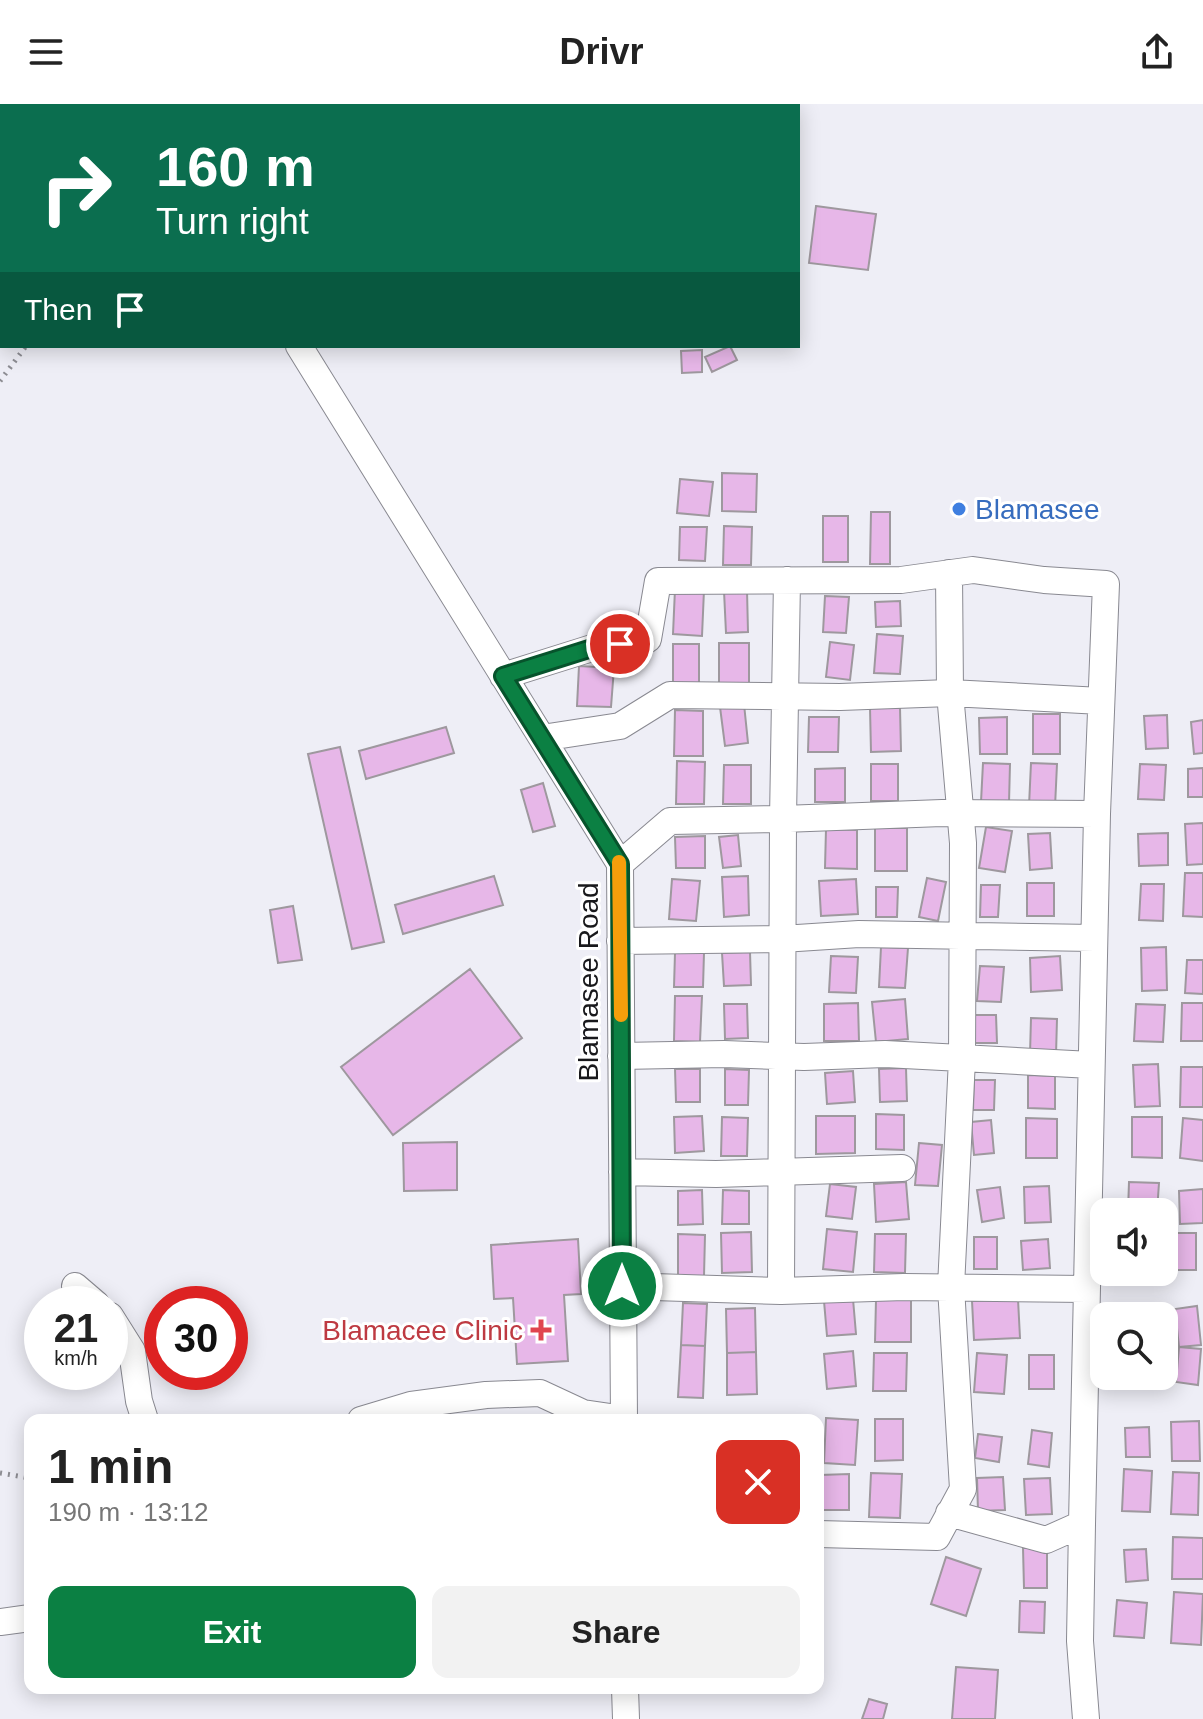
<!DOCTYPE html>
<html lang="en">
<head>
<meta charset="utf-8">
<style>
	body { margin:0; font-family:Arial,sans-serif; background:#f2f2f2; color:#222; height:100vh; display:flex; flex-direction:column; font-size:30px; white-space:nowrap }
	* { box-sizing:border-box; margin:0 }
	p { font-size:26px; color:#767676 }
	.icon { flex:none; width:44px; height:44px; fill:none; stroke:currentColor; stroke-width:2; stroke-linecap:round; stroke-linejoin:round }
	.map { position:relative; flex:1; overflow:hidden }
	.panel { position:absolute; left:24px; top:1310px; width:800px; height:280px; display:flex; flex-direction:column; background:#fff; border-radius:16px; box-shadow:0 4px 20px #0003 }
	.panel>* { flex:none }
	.top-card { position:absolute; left:0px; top:0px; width:800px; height:244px; box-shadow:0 4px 20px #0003; background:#0b6e4f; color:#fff; overflow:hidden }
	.fabs { position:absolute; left:1090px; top:1094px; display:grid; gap:16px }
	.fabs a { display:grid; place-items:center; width:88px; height:88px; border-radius:16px; background:#fff; box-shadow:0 4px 20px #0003; font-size:40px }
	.speed { position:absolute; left:24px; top:1182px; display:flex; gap:16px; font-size:40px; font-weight:700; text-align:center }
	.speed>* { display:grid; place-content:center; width:104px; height:104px; border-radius:50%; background:#fff; box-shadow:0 4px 20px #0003; line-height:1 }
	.speed small { font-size:20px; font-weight:400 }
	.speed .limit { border:12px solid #d22; background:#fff; color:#111 }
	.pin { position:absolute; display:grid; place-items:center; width:68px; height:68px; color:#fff; margin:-34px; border:4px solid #fff; border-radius:50%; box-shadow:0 2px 8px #0007 }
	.me { position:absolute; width:88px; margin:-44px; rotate:0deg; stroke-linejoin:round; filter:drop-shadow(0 0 6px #0008) }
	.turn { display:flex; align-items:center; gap:28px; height:168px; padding:0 24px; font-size:36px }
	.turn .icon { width:104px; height:104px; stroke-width:2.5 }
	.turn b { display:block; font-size:56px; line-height:68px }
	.then { display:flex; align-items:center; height:76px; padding:0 24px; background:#0003; gap:16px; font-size:30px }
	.round { display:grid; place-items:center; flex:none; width:84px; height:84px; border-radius:16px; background:#f2f2f2 }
	.headline { display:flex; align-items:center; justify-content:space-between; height:136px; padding:0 24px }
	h1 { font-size:48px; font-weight:700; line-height:60px }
	.button { display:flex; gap:16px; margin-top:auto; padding:16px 24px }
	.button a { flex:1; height:92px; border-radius:16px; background:#0b8043; color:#fff; font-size:32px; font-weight:700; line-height:92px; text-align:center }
	.button a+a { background:#f2f2f2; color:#222 }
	header { display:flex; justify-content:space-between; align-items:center; height:104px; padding:0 24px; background:#fff; font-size:36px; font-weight:700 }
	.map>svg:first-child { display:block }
</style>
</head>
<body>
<header><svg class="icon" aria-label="menu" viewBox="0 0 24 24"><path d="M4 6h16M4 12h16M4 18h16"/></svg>Drivr<svg class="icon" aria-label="share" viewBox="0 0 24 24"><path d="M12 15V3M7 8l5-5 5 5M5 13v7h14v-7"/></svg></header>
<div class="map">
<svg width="1203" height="1615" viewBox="0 0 1203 1615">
	<rect width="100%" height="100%" fill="#eeeef6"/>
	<path fill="#e7b7e8" stroke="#9e989e" stroke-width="2" d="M 816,102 L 876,110 L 868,166 L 809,159 Z
		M 730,242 L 737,256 L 712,268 L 705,253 Z
		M 702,246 L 702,268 L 682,269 L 681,247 Z
		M 722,369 L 757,370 L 756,408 L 722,407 Z
		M 680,375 L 713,378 L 709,412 L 677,409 Z
		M 871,408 L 890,408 L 890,460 L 870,460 Z
		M 823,412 L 848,412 L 848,458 L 823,458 Z
		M 724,422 L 752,423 L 751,461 L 723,461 Z
		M 680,423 L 707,423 L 705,457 L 679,456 Z
		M 675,485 L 704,486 L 702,532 L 673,530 Z
		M 747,486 L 748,528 L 726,529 L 724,487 Z
		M 825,492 L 849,493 L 846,529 L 823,528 Z
		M 900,497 L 901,522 L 876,523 L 875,498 Z
		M 877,530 L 903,532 L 900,570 L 874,569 Z
		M 830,538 L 854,541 L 850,576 L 826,573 Z
		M 719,539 L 749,539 L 749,582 L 719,582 Z
		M 673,540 L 699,540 L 699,581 L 673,581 Z
		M 579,562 L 614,564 L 611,603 L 577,602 Z
		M 744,600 L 748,639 L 725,642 L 720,603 Z
		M 870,604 L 900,604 L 901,647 L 871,648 Z
		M 675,606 L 703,607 L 703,652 L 674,652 Z
		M 1033,610 L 1060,610 L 1060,650 L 1033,650 Z
		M 1167,611 L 1168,644 L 1146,645 L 1144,612 Z
		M 809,613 L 839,613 L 838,648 L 808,648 Z
		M 1007,613 L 1007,650 L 980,650 L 979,614 Z
		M 1203,616 L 1203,649 L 1194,650 L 1191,618 Z
		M 446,623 L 454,649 L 366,675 L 359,647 Z
		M 340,643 L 384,838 L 352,845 L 308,650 Z
		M 677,657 L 705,658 L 704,700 L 676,700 Z
		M 983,659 L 1010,660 L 1009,699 L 981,698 Z
		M 1031,659 L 1057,660 L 1055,703 L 1029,702 Z
		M 871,660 L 898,660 L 898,697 L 871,697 Z
		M 1140,660 L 1166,661 L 1164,696 L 1138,695 Z
		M 724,661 L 751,661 L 751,700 L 723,700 Z
		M 845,664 L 845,698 L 815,698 L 815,665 Z
		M 1203,664 L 1203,693 L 1188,693 L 1188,665 Z
		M 543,679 L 555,722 L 533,728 L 521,686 Z
		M 1203,719 L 1203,760 L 1187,761 L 1185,720 Z
		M 986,723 L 1012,727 L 1005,768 L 979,764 Z
		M 875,724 L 907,724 L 907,767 L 875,767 Z
		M 826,725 L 857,726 L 857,765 L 825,764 Z
		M 1050,729 L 1052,764 L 1030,766 L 1028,730 Z
		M 1168,729 L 1168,761 L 1139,762 L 1138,730 Z
		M 738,731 L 741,762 L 723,764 L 719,733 Z
		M 705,732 L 705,764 L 676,764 L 675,733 Z
		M 1185,769 L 1203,769 L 1203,813 L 1183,812 Z
		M 494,772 L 503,801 L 403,830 L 395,801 Z
		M 748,772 L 749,811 L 724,813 L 722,773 Z
		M 927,774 L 946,778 L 938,817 L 919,813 Z
		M 672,775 L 700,777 L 696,817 L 669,815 Z
		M 856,775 L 858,810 L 821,812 L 819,777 Z
		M 1027,779 L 1054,779 L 1054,812 L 1027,812 Z
		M 1141,780 L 1164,780 L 1163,817 L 1139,816 Z
		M 981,781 L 1000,781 L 998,813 L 980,813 Z
		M 876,783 L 898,783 L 897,813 L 876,813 Z
		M 293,802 L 302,856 L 278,859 L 270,806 Z
		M 881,843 L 908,844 L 905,884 L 879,883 Z
		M 1166,843 L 1167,886 L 1142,887 L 1141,844 Z
		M 750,848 L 751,881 L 724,882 L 722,849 Z
		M 675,849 L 704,849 L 703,883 L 674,883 Z
		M 831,852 L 858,853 L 856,889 L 829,888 Z
		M 1060,852 L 1062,886 L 1031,888 L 1030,854 Z
		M 1187,856 L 1203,856 L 1203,890 L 1185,889 Z
		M 980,862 L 1004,863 L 1001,898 L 977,897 Z
		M 470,865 L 522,934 L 393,1031 L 341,963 Z
		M 675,892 L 702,892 L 700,938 L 674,937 Z
		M 905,895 L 908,935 L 876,938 L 872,898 Z
		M 858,899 L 859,937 L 824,937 L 824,900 Z
		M 1182,899 L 1203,899 L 1203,937 L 1181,937 Z
		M 724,900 L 747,900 L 748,934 L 725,935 Z
		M 1136,900 L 1165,901 L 1163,938 L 1134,937 Z
		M 974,911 L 996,911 L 997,939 L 974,939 Z
		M 1031,914 L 1057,915 L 1056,951 L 1030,950 Z
		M 1158,960 L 1160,1002 L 1135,1003 L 1133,961 Z
		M 1181,963 L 1203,963 L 1203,1003 L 1180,1003 Z
		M 906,964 L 907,997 L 880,998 L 879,965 Z
		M 675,965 L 700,965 L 700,998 L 676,998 Z
		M 725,965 L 749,966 L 748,1001 L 725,1001 Z
		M 853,967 L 855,998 L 827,1000 L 825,969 Z
		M 1028,971 L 1055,972 L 1055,1005 L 1028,1004 Z
		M 974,976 L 995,976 L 994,1006 L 973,1006 Z
		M 876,1010 L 904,1011 L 904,1046 L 876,1045 Z
		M 702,1012 L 704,1047 L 675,1049 L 674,1013 Z
		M 816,1012 L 855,1012 L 855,1049 L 816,1050 Z
		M 722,1013 L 748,1014 L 747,1052 L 721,1052 Z
		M 1132,1013 L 1162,1013 L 1162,1054 L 1132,1053 Z
		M 1026,1014 L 1057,1015 L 1057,1054 L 1026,1054 Z
		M 1183,1014 L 1203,1016 L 1203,1057 L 1180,1054 Z
		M 991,1016 L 994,1049 L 974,1051 L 971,1018 Z
		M 457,1038 L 457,1086 L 404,1087 L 403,1039 Z
		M 919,1039 L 942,1041 L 938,1082 L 915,1081 Z
		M 906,1078 L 909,1115 L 876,1118 L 874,1080 Z
		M 1129,1078 L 1159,1079 L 1157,1108 L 1128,1108 Z
		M 830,1080 L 856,1083 L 852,1115 L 826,1112 Z
		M 1049,1082 L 1051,1118 L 1025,1119 L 1024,1083 Z
		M 1000,1083 L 1004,1114 L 982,1118 L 977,1086 Z
		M 1203,1085 L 1203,1119 L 1180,1120 L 1179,1087 Z
		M 702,1086 L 703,1120 L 678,1121 L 678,1087 Z
		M 723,1086 L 749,1087 L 749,1120 L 722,1120 Z
		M 827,1125 L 857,1128 L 853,1168 L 823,1165 Z
		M 751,1128 L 752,1168 L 722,1169 L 721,1129 Z
		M 1176,1129 L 1196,1129 L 1196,1166 L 1176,1166 Z
		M 678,1130 L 705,1131 L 704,1172 L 678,1172 Z
		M 875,1130 L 906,1130 L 905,1169 L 874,1168 Z
		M 974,1133 L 997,1133 L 997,1165 L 974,1165 Z
		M 578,1135 L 581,1190 L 564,1191 L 568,1257 L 517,1260 L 513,1194 L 494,1195 L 491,1141 Z
		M 1048,1135 L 1050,1164 L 1023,1166 L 1021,1137 Z
		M 1122,1168 L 1155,1168 L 1155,1170 Z
		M 853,1195 L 856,1230 L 827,1232 L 824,1197 Z
		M 1018,1195 L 1020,1234 L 974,1236 L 972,1197 Z
		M 876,1196 L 911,1196 L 911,1238 L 875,1238 Z
		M 683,1199 L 707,1200 L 705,1242 L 681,1241 Z
		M 1197,1202 L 1201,1241 L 1179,1243 L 1175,1205 Z
		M 755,1204 L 756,1248 L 727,1249 L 726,1205 Z
		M 1127,1209 L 1162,1209 L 1162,1212 L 1127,1212 Z
		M 681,1241 L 705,1242 L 703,1294 L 678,1293 Z
		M 1179,1243 L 1201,1245 L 1198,1281 L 1176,1278 Z
		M 853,1247 L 856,1282 L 827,1285 L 824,1250 Z
		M 756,1248 L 757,1290 L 727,1291 L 727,1249 Z
		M 874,1249 L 907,1249 L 906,1287 L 873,1287 Z
		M 977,1249 L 1007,1251 L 1004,1290 L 974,1288 Z
		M 1029,1251 L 1054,1251 L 1054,1285 L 1029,1285 Z
		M 1126,1272 L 1146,1272 L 1147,1283 L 1126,1284 Z
		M 826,1314 L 858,1316 L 855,1361 L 824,1359 Z
		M 875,1315 L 903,1315 L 903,1356 L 875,1357 Z
		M 1199,1317 L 1200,1357 L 1172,1357 L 1171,1318 Z
		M 1149,1323 L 1150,1353 L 1126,1353 L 1125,1324 Z
		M 1032,1326 L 1052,1329 L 1049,1363 L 1028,1360 Z
		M 978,1330 L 1002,1333 L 999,1358 L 975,1354 Z
		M 1124,1365 L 1152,1367 L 1150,1408 L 1122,1407 Z
		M 1173,1368 L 1199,1369 L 1198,1411 L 1171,1410 Z
		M 871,1369 L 902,1370 L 900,1414 L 869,1413 Z
		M 849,1370 L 849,1406 L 820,1406 L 820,1371 Z
		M 1003,1373 L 1005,1406 L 978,1407 L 977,1374 Z
		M 1050,1374 L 1052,1410 L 1026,1411 L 1024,1375 Z
		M 1173,1433 L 1203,1434 L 1203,1475 L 1172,1475 Z
		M 1023,1444 L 1047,1444 L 1047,1484 L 1024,1484 Z
		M 1146,1445 L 1148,1476 L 1126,1478 L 1124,1446 Z
		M 946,1453 L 981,1465 L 966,1512 L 931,1500 Z
		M 1174,1488 L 1203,1490 L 1201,1541 L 1171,1539 Z
		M 1117,1496 L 1147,1499 L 1144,1534 L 1114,1532 Z
		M 1020,1497 L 1045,1498 L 1044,1529 L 1019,1528 Z
		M 956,1563 L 998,1566 L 995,1615 L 952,1615 Z
		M 869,1595 L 887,1600 L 883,1615 L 862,1615 Z"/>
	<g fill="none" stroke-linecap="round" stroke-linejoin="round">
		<defs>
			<path id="street" d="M 149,0 L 150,2
				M 299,242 L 620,760 L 624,1316
				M 787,476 L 783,715 L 942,709 L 1097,710
				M 503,572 L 592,544 L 648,535 L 658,477 L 901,476 L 973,466 L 1044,476 L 1106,480 L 1097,710 L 1082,1420 L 1080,1537 L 1086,1615
				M 542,634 L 620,622 L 670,591 L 840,593 L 950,589 L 1101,597
				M 620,760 L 670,717 L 783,715 L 781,1187 L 904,1183 L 1086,1185
				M 620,837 L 782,835 L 859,830 L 1094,834
				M 621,952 L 724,950 L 804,953 L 885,950 L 1091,961
				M 622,1068 L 716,1070 L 902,1064
				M 75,1182 L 96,1200
				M 622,1182 L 781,1187
				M 110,1212 L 132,1247 L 139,1297 L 145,1316
				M 361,1316 L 411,1301 L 486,1291 L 540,1289 L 583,1309 L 624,1315
				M 949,1409 L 1046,1436 L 1082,1420
				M 818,1430 L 937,1433 L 963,1385 L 951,1183 L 962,955 L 963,739 L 950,589 L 949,469
				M 0,1518 L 30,1514
				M 625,1584 L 626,1615"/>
		</defs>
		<use href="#street" stroke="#898991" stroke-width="28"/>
		<path stroke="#8d8d93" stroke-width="5" stroke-dasharray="2 6" stroke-linecap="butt" d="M 175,1 L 190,0
			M 0,277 L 26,242
			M 0,1369 L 30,1374"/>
		<use href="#street" stroke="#fff" stroke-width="26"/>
	</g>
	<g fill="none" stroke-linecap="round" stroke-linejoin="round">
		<defs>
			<path id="route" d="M 620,540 L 592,544 L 503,572 L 620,760 L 622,1182"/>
		</defs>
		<use href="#route" stroke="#07532c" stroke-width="20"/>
		<use href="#route" stroke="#0b8043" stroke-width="14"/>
		<path stroke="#f59e0b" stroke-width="14" d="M 619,758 L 621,911"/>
	</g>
	<circle fill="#3f7fe0" stroke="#fff" stroke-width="3" cx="959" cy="405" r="8"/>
	<path fill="#e0444e" stroke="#fff" stroke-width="3" d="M537 1214h8v8h8v8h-8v8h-8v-8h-8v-8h8z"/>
	<g text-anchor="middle" stroke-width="6" stroke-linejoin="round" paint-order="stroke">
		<g font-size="28" fill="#366cbe" stroke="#fff" text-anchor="start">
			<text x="975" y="415">Blamasee</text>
		</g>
		<g font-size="28" fill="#18181b" stroke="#fff">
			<text transform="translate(588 878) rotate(-90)" y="10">Blamasee Road</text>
		</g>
		<g font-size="28" fill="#be3a42" stroke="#fff" text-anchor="end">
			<text x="523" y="1236">Blamacee Clinic</text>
		</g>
	</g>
</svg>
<div class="fabs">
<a><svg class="icon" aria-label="sound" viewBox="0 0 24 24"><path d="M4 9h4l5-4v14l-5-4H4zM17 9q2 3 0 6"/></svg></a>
<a><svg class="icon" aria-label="search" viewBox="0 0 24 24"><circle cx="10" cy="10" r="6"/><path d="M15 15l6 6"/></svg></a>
</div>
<div class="speed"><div>21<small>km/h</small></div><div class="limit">30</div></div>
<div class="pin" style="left:620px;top:540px;background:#d93025"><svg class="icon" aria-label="arrive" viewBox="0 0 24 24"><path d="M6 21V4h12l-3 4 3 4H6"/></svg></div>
<svg class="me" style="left:622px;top:1182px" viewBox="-20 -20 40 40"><circle r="17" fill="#0b8043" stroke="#fff" stroke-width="3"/><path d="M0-11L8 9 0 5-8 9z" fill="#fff"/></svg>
<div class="top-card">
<div class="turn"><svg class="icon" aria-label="right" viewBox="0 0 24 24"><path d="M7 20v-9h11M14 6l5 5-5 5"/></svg><div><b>160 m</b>Turn right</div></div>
<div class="then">Then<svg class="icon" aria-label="arrive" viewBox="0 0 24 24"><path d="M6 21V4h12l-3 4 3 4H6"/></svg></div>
</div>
<section class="panel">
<div class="headline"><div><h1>1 min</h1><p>190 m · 13:12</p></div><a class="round" style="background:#d93025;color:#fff"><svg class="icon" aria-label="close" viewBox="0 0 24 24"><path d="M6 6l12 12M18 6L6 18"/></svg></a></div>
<div class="button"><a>Exit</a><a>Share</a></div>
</section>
</div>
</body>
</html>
